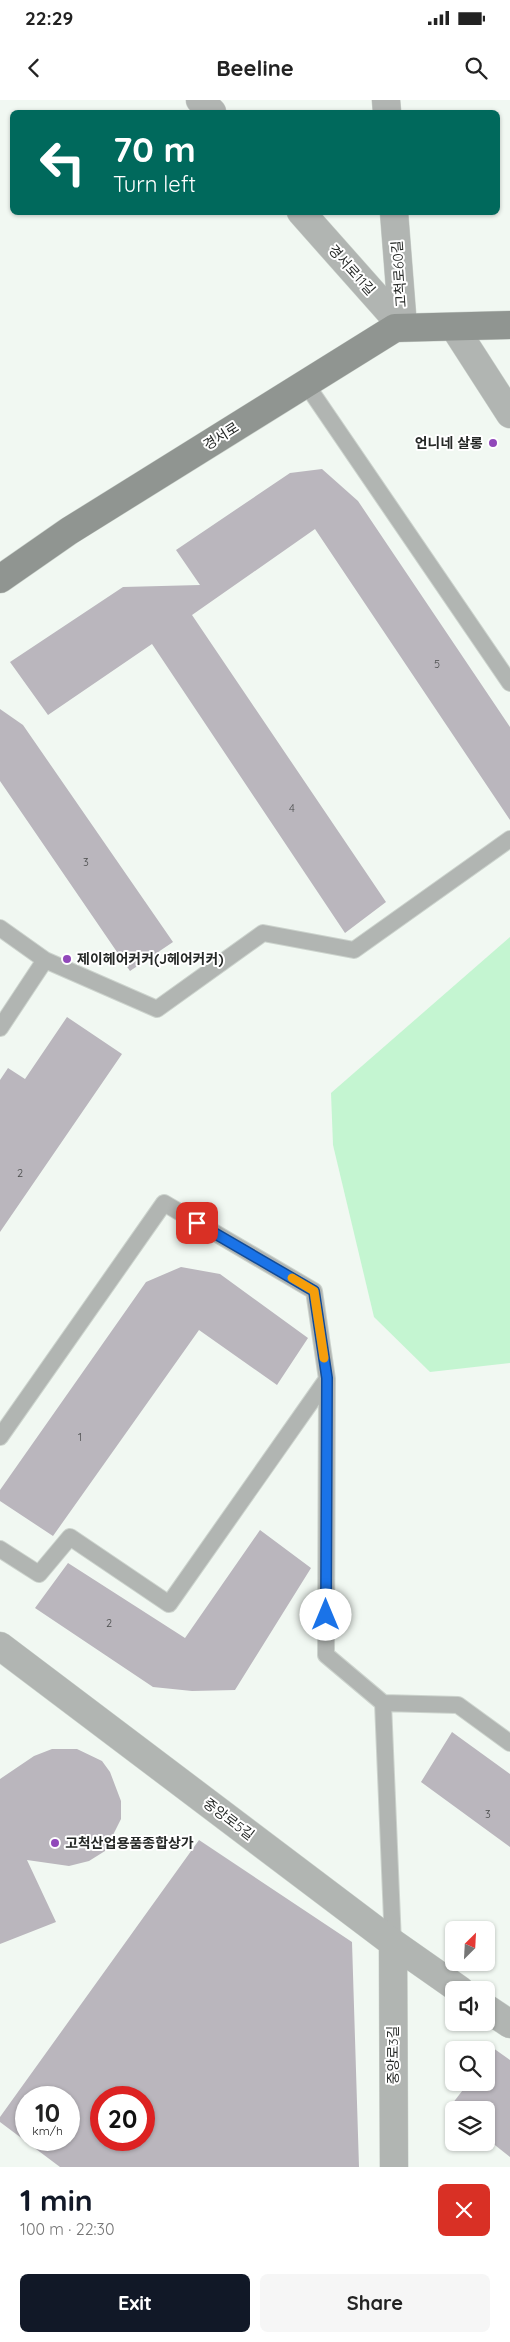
<!DOCTYPE html>
<html lang="en">
<head>
<meta charset="utf-8">
<style>
	body { margin:0; font-family:Quicksand,"Noto Sans KR",sans-serif; background:#f6f6f6; color:#222; height:100vh; display:flex; flex-direction:column; font-size:19px; white-space:nowrap }
	* { box-sizing:border-box; margin:0 }
	p { font-size:16px; color:#767676 }
	.icon { flex:none; width:28px; height:28px; fill:none; stroke:currentColor; stroke-width:2; stroke-linecap:round; stroke-linejoin:round }
	.map { position:relative; height:2067px; overflow:hidden }
	.side { display:flex; flex-direction:column; background:#fff; flex:1 }
	.side>* { flex:none }
	.guide { position:absolute; left:10px; top:10px; width:490px; height:105px; border-radius:8px; box-shadow:0 1px 4px #0004; background:#00695c; color:#fff; overflow:hidden }
	.needle { width:32px; rotate:24deg }
	.controls { position:absolute; left:445px; top:1821px; display:grid; gap:10px }
	.controls a { display:grid; place-items:center; width:50px; height:50px; border-radius:8px; background:#fff; box-shadow:0 1px 4px #0004; font-size:25px }
	.speed { position:absolute; left:15px; top:1986px; display:flex; gap:10px; font-size:25px; font-weight:700; text-align:center }
	.speed>* { display:grid; place-content:center; width:65px; height:65px; border-radius:50%; background:#fff; box-shadow:0 1px 4px #0004; line-height:1 }
	.speed small { font-size:12px; font-weight:400 }
	.speed .limit { border:8px solid #d22; background:#fff; color:#111 }
	.pin { position:absolute; display:grid; place-items:center; width:42px; height:42px; color:#fff; margin:-21px; border-radius:10px; box-shadow:0 2px 8px #0006 }
	.me { position:absolute; width:55px; margin:-28px; rotate:0deg; stroke-linejoin:round; filter:drop-shadow(0 0 4px #0008) }
	.turn { display:flex; align-items:center; gap:18px; height:105px; padding:0 20px; font-size:22px }
	.turn .icon { width:65px; height:65px; stroke-width:2.5 }
	.turn b { display:block; font-size:35px; line-height:42px }
	.round { display:grid; place-items:center; flex:none; width:52px; height:52px; border-radius:8px; background:#f6f6f6 }
	.summary { display:flex; align-items:center; justify-content:space-between; height:85px; padding:0 20px }
	h1 { font-size:30px; font-weight:800; line-height:38px; color:#111827 }
	.primary-button { display:flex; gap:10px; margin-top:auto; padding:10px 20px }
	.primary-button a { flex:1; height:58px; border-radius:8px; background:#111827; color:#fff; font-size:20px; font-weight:800; line-height:58px; text-align:center }
	.primary-button a+a { background:#f6f6f6; color:#222 }
	.status { display:flex; justify-content:space-between; align-items:center; height:35px; padding:0 25px; background:#fff; direction:ltr }
	.status svg { height:14px; fill:currentColor }
	header { display:flex; justify-content:space-between; align-items:center; height:65px; padding:0 20px; background:#fff; font-size:22px; font-weight:800 }
	.map>svg:first-child { display:block }
</style>
</head>
<body>
<div class="status"><b>22:29</b><svg viewBox="0 0 49 12"><path d="M0 12V9h3v3zM5 12V6h3v6zM10 12V3h3v9zM15 12V0h3v12zM26 1h20v11H26zM47 4h2v5h-2z"/></svg></div>
<header><svg class="icon" aria-label="back" viewBox="0 0 24 24"><path d="M15 5l-7 7 7 7"/></svg>Beeline<svg class="icon" aria-label="search" viewBox="0 0 24 24"><circle cx="10" cy="10" r="6"/><path d="M15 15l6 6"/></svg></header>
<div class="map">
<svg width="510" height="2067" viewBox="0 0 510 2067">
	<rect width="100%" height="100%" fill="#f1f8f2"/>
	<path fill="#c4f5d1" d="M 510,837 L 510,1263 L 430,1272 L 374,1217 L 333,1045 L 331,993 Z"/>
	<path fill="#bab6bd" fill-rule="evenodd" d="M 322,369 L 358,401 L 510,627 L 510,720 L 315,429 L 192,515 L 386,802 L 345,833 L 152,544 L 48,615 L 10,562 L 123,487 L 200,485 L 176,450 L 290,373 Z
		M 0,609 L 23,625 L 173,842 L 130,871 L 0,681 Z
		M 67,917 L 122,954 L 0,1132 L 0,980 L 8,968 L 25,979 Z
		M 181,1167 L 220,1174 L 308,1238 L 277,1285 L 199,1230 L 53,1436 L 0,1401 L 0,1390 L 146,1182 Z
		M 260,1430 L 311,1468 L 235,1590 L 192,1591 L 153,1587 L 35,1508 L 68,1463 L 185,1538 Z
		M 452,1632 L 510,1674 L 510,1747 L 421,1682 Z
		M 52,1649 L 77,1649 L 102,1661 L 110,1672 L 121,1701 L 121,1719 L 105,1751 L 89,1761 L 69,1766 L 27,1760 L 56,1822 L 0,1844 L 0,1679 L 34,1656 Z
		M 199,1740 L 352,1842 L 359,2067 L 60,2067 L 0,2022 L 0,2017 ZM 26,1998 L 69,1998 L 69,2040 L 26,2040 ZM 101,1998 L 144,1998 L 144,2040 L 101,2040 Z
		M 486,1943 L 510,1960 L 510,2057 L 486,2038 L 486,2010 L 454,2011 L 449,2008 L 469,1982 L 486,1982 Z"/>
	<g fill="none" stroke-linecap="round" stroke-linejoin="round">
		<defs>
			<path id="lane" d="M 306,284 L 510,583
				M 0,828 L 45,860
				M 0,928 L 45,860 L 157,909 L 263,833 L 354,850 L 510,739
				M 0,1337 L 164,1103 L 314,1191 L 327,1279 L 326,1555 L 383,1603 L 393,1843
				M 0,1449 L 39,1474 L 70,1437 L 169,1504 L 327,1279
				M 383,1603 L 458,1605 L 510,1643"/>
			<path id="street" d="M 200,0 L 212,12
				M 386,0 L 387,12
				M 301,112 L 403,227
				M 394,112 L 403,227 L 397,228
				M 454,227 L 510,314
				M 0,1546 L 393,1843 L 460,1890
				M 393,1843 L 394,2067
				M 486,1908 L 510,1924"/>
			<path id="secondary" d="M 0,479 L 69,431 L 395,228 L 510,225"/>
		</defs>
		<use href="#lane" stroke="#ccd3cd" stroke-width="18"/>
		<use href="#street" stroke="#ccd3cd" stroke-width="29"/>
		<use href="#secondary" stroke="#ccd3cd" stroke-width="29"/>
		<use href="#lane" stroke="#b1b5b2" stroke-width="16"/>
		<use href="#street" stroke="#b1b5b2" stroke-width="28"/>
		<use href="#secondary" stroke="#909591" stroke-width="28"/>
	</g>
	<g fill="none" stroke-linecap="round" stroke-linejoin="round">
		<defs>
			<path id="route" d="M 197,1123 L 314,1191 L 327,1278 L 326,1515"/>
		</defs>
		<use href="#route" stroke="#114b97" stroke-width="12"/>
		<use href="#route" stroke="#1a73e8" stroke-width="9"/>
		<path stroke="#f59e0b" stroke-width="9" d="M 292,1178 L 314,1191 L 324,1258"/>
	</g>
	<g fill="#9148ba" stroke="#fff" stroke-width="2">
		<circle cx="493" cy="343" r="5"/>
		<circle cx="67" cy="859" r="5"/>
		<circle cx="55" cy="1743" r="5"/>
	</g>
	<g text-anchor="middle" stroke-width="4" stroke-linejoin="round" paint-order="stroke">
		<g font-size="11" fill="#4a4c4c">
			<text x="437" y="568">5</text>
			<text x="292" y="712">4</text>
			<text x="86" y="766">3</text>
			<text x="20" y="1077">2</text>
			<text x="80" y="1341">1</text>
			<text x="109" y="1527">2</text>
			<text x="488" y="1718">3</text>
		</g>
		<g font-size="14" fill="#252826" stroke="#fff">
			<text transform="translate(352 170) rotate(48)" y="5">경서로11길</text>
			<text transform="translate(399 174) rotate(-94)" y="5">고척로60길</text>
			<text transform="translate(221 336) rotate(-32)" y="5">경서로</text>
			<text transform="translate(229 1719) rotate(37)" y="5">중앙로5길</text>
			<text transform="translate(393 1955) rotate(-90)" y="5">중앙로3길</text>
		</g>
		<g font-size="14" font-weight="bold" fill="#252826" stroke="#fff" text-anchor="start">
			<text x="483" y="348" text-anchor="end">언니네 살롱</text>
			<text x="77" y="864">제이헤어커커(J헤어커커)</text>
			<text x="65" y="1748">고척산업용품종합상가</text>
		</g>
	</g>
</svg>
<div class="controls">
<a><svg class="needle" viewBox="-14 -14 28 28"><path d="M0-13l5 13h-10z" fill="#e53935"/><path d="M0 13l5-13h-10z" fill="#767676"/></svg></a>
<a><svg class="icon" aria-label="sound" viewBox="0 0 24 24"><path d="M4 9h4l5-4v14l-5-4H4zM17 9q2 3 0 6"/></svg></a>
<a><svg class="icon" aria-label="search" viewBox="0 0 24 24"><circle cx="10" cy="10" r="6"/><path d="M15 15l6 6"/></svg></a>
<a><svg class="icon" aria-label="layers" viewBox="0 0 24 24"><path d="M12 4l9 5-9 5-9-5zM3 14l9 5 9-5"/></svg></a>
</div>
<div class="speed"><div>10<small>km/h</small></div><div class="limit">20</div></div>
<div class="pin" style="left:197px;top:1123px;background:#d93025"><svg class="icon" aria-label="arrive" viewBox="0 0 24 24"><path d="M6 21V4h12l-3 4 3 4H6"/></svg></div>
<svg class="me" style="left:326px;top:1515px" viewBox="-20 -20 40 40"><circle r="19" fill="#fff"/><path d="M0-13L10 11 0 6-10 11z" fill="#1a73e8"/></svg>
<div class="guide">
<div class="turn"><svg class="icon" aria-label="left" viewBox="0 0 24 24"><path d="M17 20v-9H6M10 6l-5 5 5 5"/></svg><div><b>70 m</b>Turn left</div></div>
</div>
</div>
<section class="side">
<div class="summary"><div><h1>1 min</h1><p>100 m · 22:30</p></div><a class="round" style="background:#d93025;color:#fff"><svg class="icon" aria-label="close" viewBox="0 0 24 24"><path d="M6 6l12 12M18 6L6 18"/></svg></a></div>
<div class="primary-button"><a>Exit</a><a>Share</a></div>
</section>
</body>
</html>
